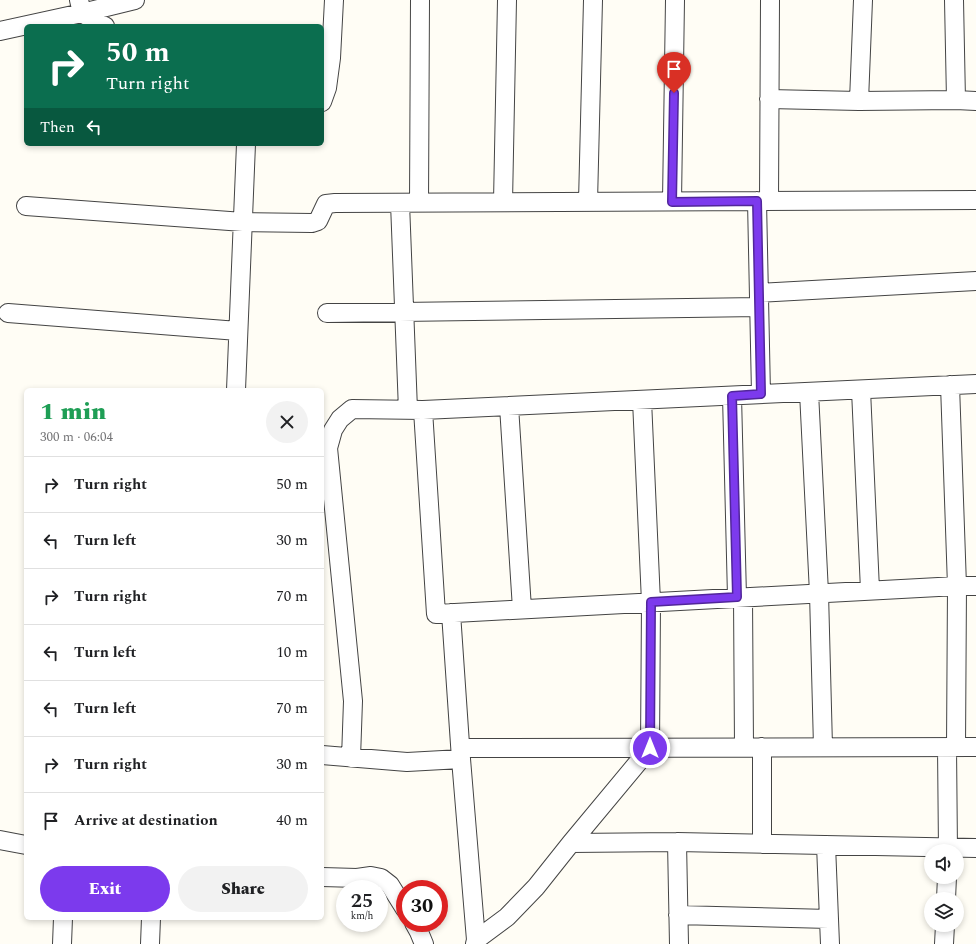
<!DOCTYPE html>
<html lang="en">
<head>
<meta charset="utf-8">
<style>
	body { margin:0; font-family:Spectral,serif; background:#f2f2f2; color:#202124; height:100vh; display:flex; flex-direction:column; font-size:15px; white-space:nowrap }
	* { box-sizing:border-box; margin:0 }
	p { font-size:13px; color:#757577 }
	.icon { flex:none; width:22px; height:22px; fill:none; stroke:currentColor; stroke-width:2; stroke-linecap:round; stroke-linejoin:round }
	.map { position:relative; flex:1; overflow:hidden }
	.sheet { position:absolute; left:24px; top:388px; width:300px; height:532px; display:flex; flex-direction:column; background:#fff; border-radius:6px; box-shadow:0 2px 6px #0003 }
	.sheet>* { flex:none }
	.top-card { position:absolute; left:24px; top:24px; width:300px; height:122px; border-radius:6px; box-shadow:0 2px 6px #0003; background:#0b6e4f; color:#fff; overflow:hidden }
	.buttons { position:absolute; left:924px; top:844px; display:grid; gap:8px }
	.buttons a { display:grid; place-items:center; width:40px; height:40px; border-radius:50%; background:#fff; box-shadow:0 2px 6px #0003; font-size:20px }
	.speed { position:absolute; left:336px; top:880px; display:flex; gap:8px; font-size:20px; font-weight:700; text-align:center }
	.speed>* { display:grid; place-content:center; width:52px; height:52px; border-radius:50%; background:#fff; box-shadow:0 2px 6px #0003; line-height:1 }
	.speed small { font-size:10px; font-weight:400 }
	.speed .limit { border:6px solid #d22; background:#fff; color:#111 }
	.pin { position:absolute; display:grid; place-items:center; width:34px; height:34px; color:#fff; margin:-41px -17px; border-radius:50% 50% 50% 0; rotate:-45deg; box-shadow:0 0 4px #0007 }
	.pin .icon { rotate:45deg }
	.me { position:absolute; width:44px; margin:-22px; rotate:0deg; stroke-linejoin:round; filter:drop-shadow(0 0 3px #0008) }
	.turn { display:flex; align-items:center; gap:14px; height:84px; padding:0 16px; font-size:18px }
	.turn .icon { width:52px; height:52px; stroke-width:2.5 }
	.turn b { display:block; font-size:28px; line-height:34px }
	.then { display:flex; align-items:center; height:38px; padding:0 16px; background:#0003; gap:8px; font-size:15px }
	.round { display:grid; place-items:center; flex:none; width:42px; height:42px; border-radius:21px; background:#f2f2f2 }
	.head { display:flex; align-items:center; justify-content:space-between; height:68px; padding:0 16px }
	h1 { font-size:24px; font-weight:800; line-height:30px; color:#1e9e55 }
	.button { display:flex; gap:8px; margin-top:auto; padding:8px 16px }
	.button a { flex:1; height:46px; border-radius:24px; background:#7c3aed; color:#fff; font-size:16px; font-weight:800; line-height:46px; text-align:center }
	.button a+a { background:#f2f2f2; color:#202124 }
	ul { padding:0; list-style:none }
	li { display:flex; align-items:center; gap:12px; height:56px; padding:0 16px; border-top:1px solid #e0e0e0 }
	li div { flex:1 }
	li b { display:block; font-size:15px }
	li em { font-style:normal }
	.map>svg:first-child { display:block }
</style>
</head>
<body>
<div class="map">
<svg width="976" height="944" viewBox="0 0 976 944">
	<rect width="100%" height="100%" fill="#fffdf5"/>
	<g fill="none" stroke-linecap="round" stroke-linejoin="round">
		<defs>
			<path id="street" d="M 79,0 L 82,13 L 100,24 L 105,26
				M 954,0 L 956,100
				M 0,31 L 82,13 L 135,0
				M 769,99 L 859,101 L 956,100 L 976,101
				M 859,101 L 863,0
				M 322,102 L 327,88 L 331,58 L 334,0
				M 672,201 L 675,0
				M 757,201 L 761,394
				M 769,201 L 770,0
				M 503,202 L 507,0
				M 588,202 L 593,0
				M 400,203 L 408,410
				M 419,203 L 420,0
				M 26,206 L 243,222 L 312,223 L 318,221 L 326,204 L 335,203 L 976,200
				M 759,293 L 976,281
				M 8,313 L 238,331
				M 327,313 L 759,307
				M 950,385 L 957,586 L 956,747
				M 236,390 L 246,144
				M 861,390 L 870,590
				M 809,392 L 819,593 L 823,747
				M 732,396 L 737,597
				M 509,406 L 522,609
				M 423,410 L 436,614 L 957,586 L 976,586
				M 743,597 L 744,747
				M 451,613 L 461,759 L 476,940 L 475,944
				M 762,747 L 762,844
				M 947,747 L 948,851
				M 461,748 L 976,747
				M 322,755 L 407,762 L 461,759
				M 351,758 L 353,701 L 328,448 L 333,430 L 340,419 L 352,409 L 423,410 L 976,384
				M 0,840 L 26,845
				M 677,842 L 679,944
				M 571,843 L 677,842 L 976,848
				M 826,845 L 830,944
				M 322,877 L 357,878 L 371,876 L 381,878 L 390,885 L 405,909
				M 946,899 L 947,877
				M 678,915 L 829,919
				M 414,923 L 419,932 L 424,944
				M 476,940 L 507,917 L 536,887 L 571,843 L 650,748 L 651,602 L 642,400
				M 62,944 L 63,918
				M 150,944 L 151,918
				M 944,944 L 945,925"/>
		</defs>
		<use href="#street" stroke="#444" stroke-width="20"/>
		<use href="#street" stroke="#fff" stroke-width="18"/>
	</g>
	<g fill="none" stroke-linecap="round" stroke-linejoin="round">
		<defs>
			<path id="route" d="M 650,748 L 651,602 L 737,597 L 732,396 L 761,394 L 757,201 L 672,202 L 674,93"/>
		</defs>
		<use href="#route" stroke="#51269a" stroke-width="10"/>
		<use href="#route" stroke="#7c3aed" stroke-width="7"/>
	</g>
</svg>
<div class="buttons">
<a><svg class="icon" aria-label="sound" viewBox="0 0 24 24"><path d="M4 9h4l5-4v14l-5-4H4zM17 9q2 3 0 6"/></svg></a>
<a><svg class="icon" aria-label="layers" viewBox="0 0 24 24"><path d="M12 4l9 5-9 5-9-5zM3 14l9 5 9-5"/></svg></a>
</div>
<div class="speed"><div>25<small>km/h</small></div><div class="limit">30</div></div>
<div class="pin" style="left:674px;top:93px;background:#d93025"><svg class="icon" aria-label="arrive" viewBox="0 0 24 24"><path d="M6 21V4h12l-3 4 3 4H6"/></svg></div>
<svg class="me" style="left:650px;top:748px" viewBox="-20 -20 40 40"><circle r="17" fill="#7c3aed" stroke="#fff" stroke-width="3"/><path d="M0-11L8 9 0 5-8 9z" fill="#fff"/></svg>
<div class="top-card">
<div class="turn"><svg class="icon" aria-label="right" viewBox="0 0 24 24"><path d="M7 20v-9h11M14 6l5 5-5 5"/></svg><div><b>50 m</b>Turn right</div></div>
<div class="then">Then<svg class="icon" aria-label="left" viewBox="0 0 24 24"><path d="M17 20v-9H6M10 6l-5 5 5 5"/></svg></div>
</div>
<section class="sheet">
<div class="head"><div><h1>1 min</h1><p>300 m · 06:04</p></div><a class="round"><svg class="icon" aria-label="close" viewBox="0 0 24 24"><path d="M6 6l12 12M18 6L6 18"/></svg></a></div>
<ul>
<li><svg class="icon" aria-label="right" viewBox="0 0 24 24"><path d="M7 20v-9h11M14 6l5 5-5 5"/></svg><div><b>Turn right</b></div><em>50 m</em></li>
<li><svg class="icon" aria-label="left" viewBox="0 0 24 24"><path d="M17 20v-9H6M10 6l-5 5 5 5"/></svg><div><b>Turn left</b></div><em>30 m</em></li>
<li><svg class="icon" aria-label="right" viewBox="0 0 24 24"><path d="M7 20v-9h11M14 6l5 5-5 5"/></svg><div><b>Turn right</b></div><em>70 m</em></li>
<li><svg class="icon" aria-label="left" viewBox="0 0 24 24"><path d="M17 20v-9H6M10 6l-5 5 5 5"/></svg><div><b>Turn left</b></div><em>10 m</em></li>
<li><svg class="icon" aria-label="left" viewBox="0 0 24 24"><path d="M17 20v-9H6M10 6l-5 5 5 5"/></svg><div><b>Turn left</b></div><em>70 m</em></li>
<li><svg class="icon" aria-label="right" viewBox="0 0 24 24"><path d="M7 20v-9h11M14 6l5 5-5 5"/></svg><div><b>Turn right</b></div><em>30 m</em></li>
<li><svg class="icon" aria-label="arrive" viewBox="0 0 24 24"><path d="M6 21V4h12l-3 4 3 4H6"/></svg><div><b>Arrive at destination</b></div><em>40 m</em></li>
</ul>
<div class="button"><a>Exit</a><a>Share</a></div>
</section>
</div>
</body>
</html>
